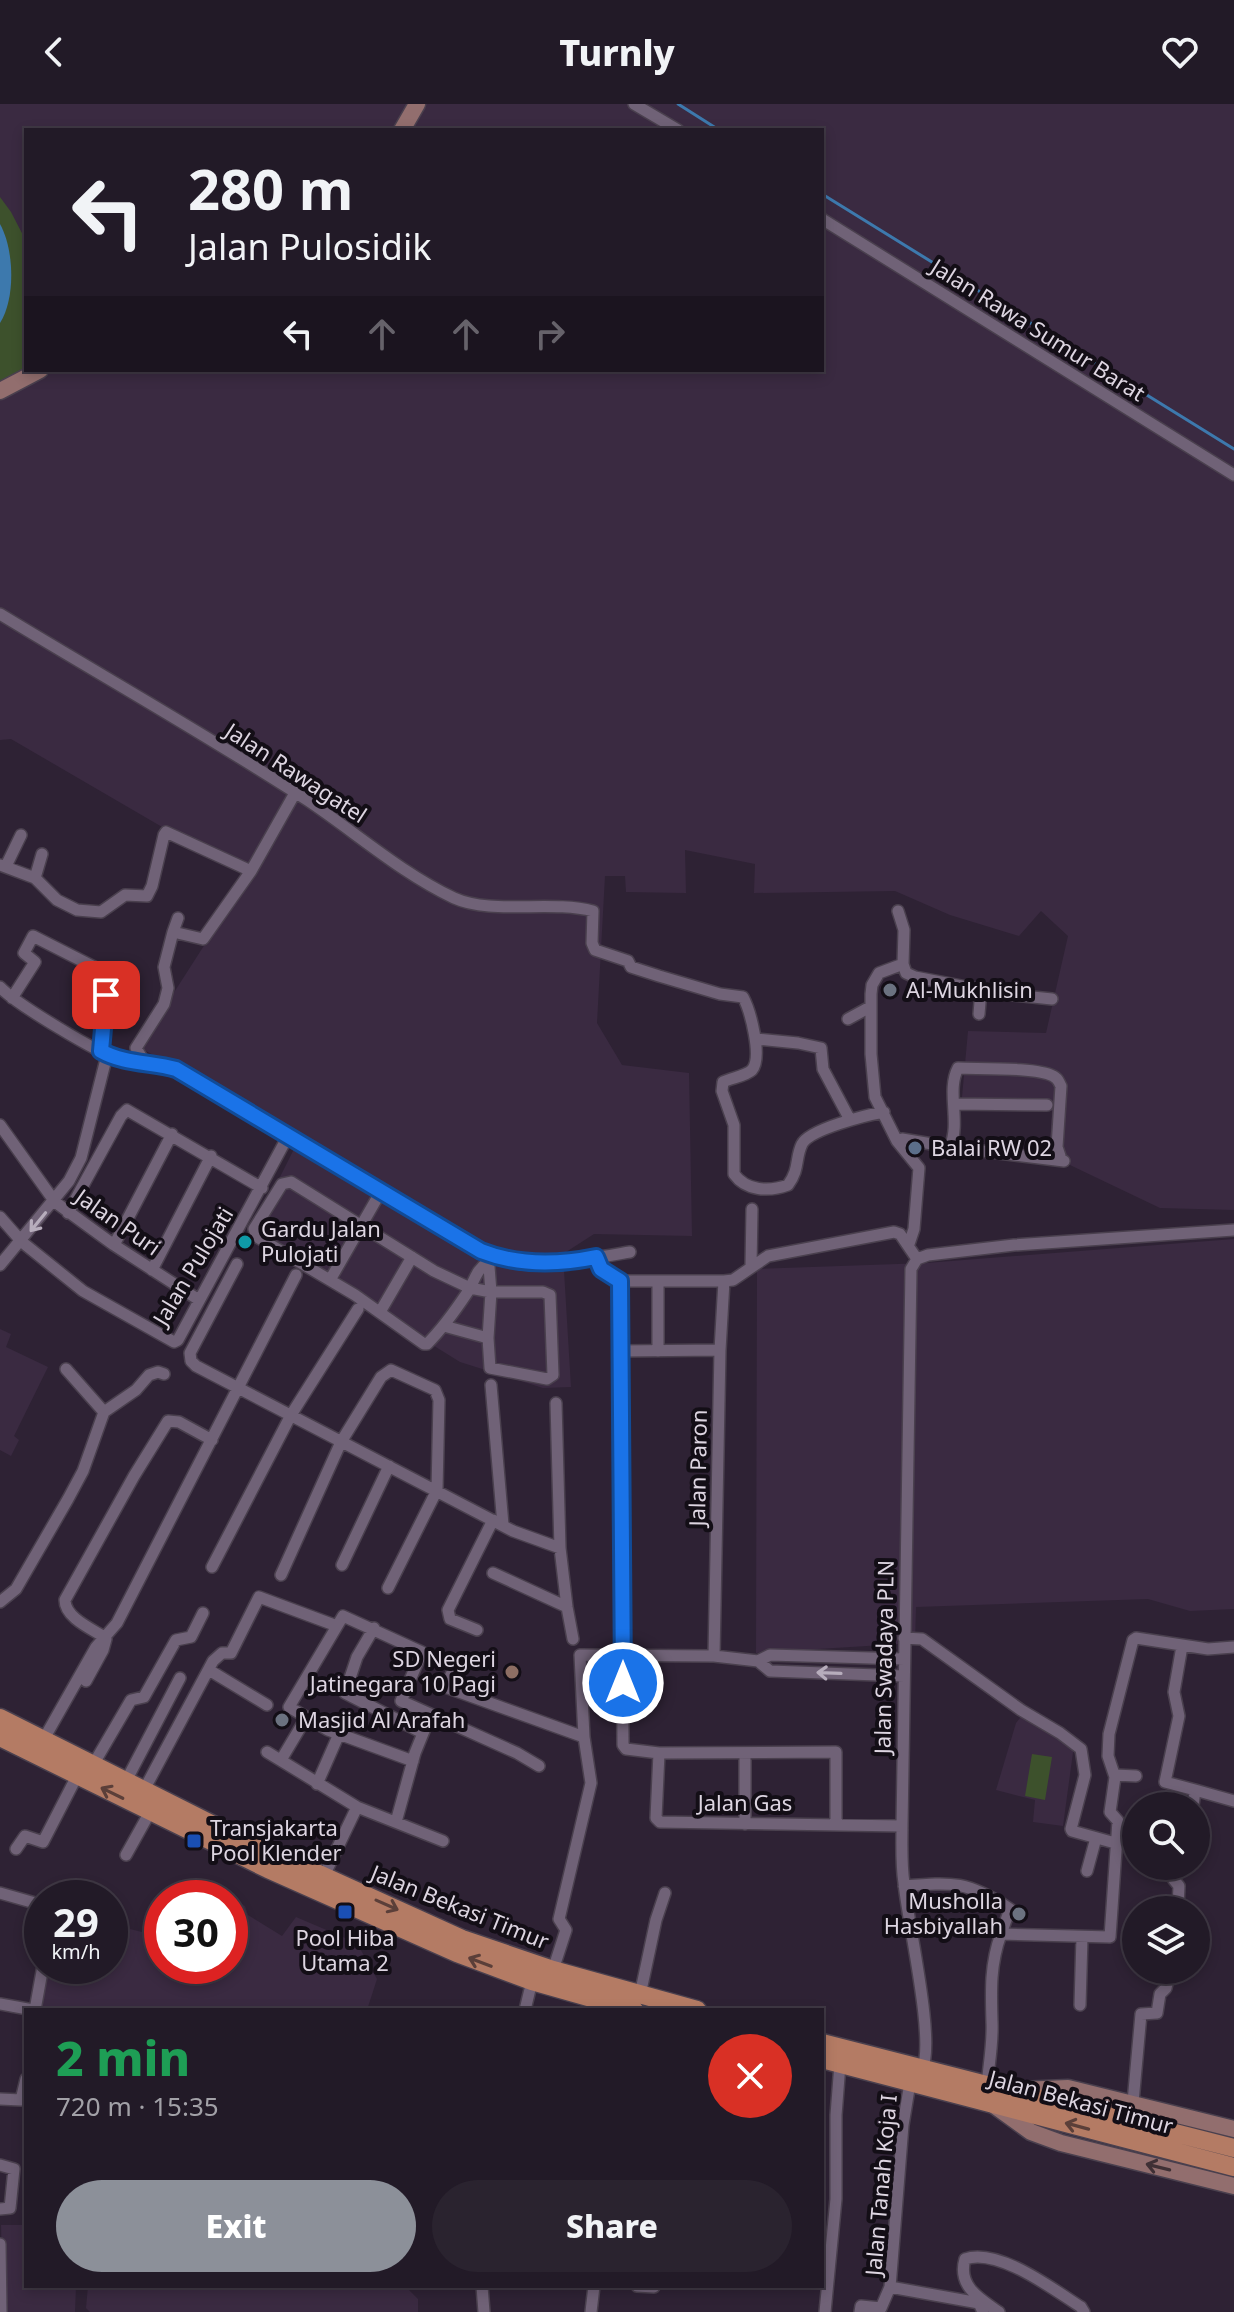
<!DOCTYPE html>
<html lang="en">
<head>
<meta charset="utf-8">
<style>
	body { margin:0; font-family:"Noto Sans",sans-serif; background:#2a232f; color:#f1f3f6; height:100vh; display:flex; flex-direction:column; font-size:30px; white-space:nowrap }
	* { box-sizing:border-box; margin:0 }
	p { font-size:26px; color:#a2a1a7 }
	.icon { flex:none; width:44px; height:44px; fill:none; stroke:currentColor; stroke-width:2; stroke-linecap:round; stroke-linejoin:round }
	.map { position:relative; flex:1; overflow:hidden }
	.drawer { position:absolute; left:24px; top:1904px; width:800px; height:280px; display:flex; flex-direction:column; background:#221a27; border-radius:0px; box-shadow:0 4px 12px #0003,0 0 0 2px #3f3844 }
	.drawer>* { flex:none }
	.hud { position:absolute; left:24px; top:24px; width:800px; height:244px; border-radius:0px; box-shadow:0 4px 12px #0003,0 0 0 2px #3f3844; background:#221a27; color:#f1f3f6; overflow:hidden }
	.fabs { position:absolute; left:1122px; top:1688px; display:grid; gap:16px }
	.fabs a { display:grid; place-items:center; width:88px; height:88px; border-radius:50%; background:#221a27; box-shadow:0 4px 12px #0003,0 0 0 2px #3f3844; font-size:40px }
	.speed { position:absolute; left:24px; top:1776px; display:flex; gap:16px; font-size:40px; font-weight:700; text-align:center }
	.speed>* { display:grid; place-content:center; width:104px; height:104px; border-radius:50%; background:#221a27; box-shadow:0 4px 12px #0003,0 0 0 2px #3f3844; line-height:1 }
	.speed small { font-size:20px; font-weight:400 }
	.speed .limit { border:12px solid #d22; background:#fff; color:#111 }
	.pin { position:absolute; display:grid; place-items:center; width:68px; height:68px; color:#fff; margin:-34px; border-radius:16px; box-shadow:0 4px 12px #0006 }
	.me { position:absolute; width:88px; margin:-44px; rotate:0deg; stroke-linejoin:round; filter:drop-shadow(0 0 6px #0008) }
	.turn { display:flex; align-items:center; gap:28px; height:168px; padding:0 32px; font-size:36px }
	.turn .icon { width:104px; height:104px; stroke-width:2.5 }
	.turn b { display:block; font-size:56px; line-height:68px }
	.lanes { display:flex; align-items:center; height:76px; padding:0 32px; background:#0003; justify-content:center; gap:40px; direction:ltr }
	.lanes .off { opacity:.35 }
	.round { display:grid; place-items:center; flex:none; width:84px; height:84px; border-radius:42px; background:#2a232f }
	.headline { display:flex; align-items:center; justify-content:space-between; height:136px; padding:0 32px }
	h1 { font-size:48px; font-weight:800; line-height:60px; color:#1e9e55 }
	.action { display:flex; gap:16px; margin-top:auto; padding:16px 32px }
	.action a { flex:1; height:92px; border-radius:48px; background:#8c9099; color:#fff; font-size:32px; font-weight:800; line-height:92px; text-align:center }
	.action a+a { background:#2a232f; color:#f1f3f6 }
	header { display:flex; justify-content:space-between; align-items:center; height:104px; padding:0 32px; background:#221a27; font-size:36px; font-weight:800 }
	.map>svg:first-child { display:block }
</style>
</head>
<body>
<header><svg class="icon" aria-label="back" viewBox="0 0 24 24"><path d="M15 5l-7 7 7 7"/></svg>Turnly<svg class="icon" aria-label="heart" viewBox="0 0 24 24"><path d="M12 20l-8-8c-3-5 5-10 8-4 3-6 11-1 8 4z"/></svg></header>
<div class="map">
<svg width="1234" height="2208" viewBox="0 0 1234 2208">
	<rect width="100%" height="100%" fill="#2e2234"/>
	<path fill="#3a2a41" fill-rule="evenodd" d="M 0,0 L 1234,0 L 1234,1106 L 1160,1104 L 1049,1051 L 1052,1007 L 961,1004 L 968,927 L 1046,929 L 1068,832 L 1041,807 L 1019,832 L 950,811 L 895,787 L 754,789 L 755,760 L 685,746 L 686,789 L 626,788 L 625,772 L 605,772 L 597,919 L 622,961 L 689,969 L 692,1132 L 594,1130 L 563,1150 L 571,1283 L 543,1284 L 460,1258 L 252,1129 L 299,1035 L 139,943 L 248,773 L 11,635 L 0,636 ZM 26,26 L 822,26 L 822,266 L 26,266 Z
		M 1234,1135 L 1234,1505 L 1190,1507 L 1148,1495 L 916,1503 L 915,1539 L 756,1549 L 757,1165 L 926,1159 Z
		M 0,1225 L 11,1230 L 6,1243 L 48,1263 L 14,1332 L 19,1336 L 11,1352 L 0,1346 Z
		M 1024,1609 L 1074,1641 L 1063,1722 L 1033,1718 L 1035,1696 L 996,1686 L 1016,1619 Z
		M 213,1781 L 245,1802 L 248,1811 L 282,1832 L 296,1813 L 357,1839 L 377,1875 L 367,1906 L 32,1906 L 42,1844 L 42,1862 L 110,1862 L 110,1820 L 162,1833 L 162,1862 L 230,1862 L 230,1794 L 208,1794 Z
		M 1,2121 L 26,2121 L 26,2182 L 76,2182 L 75,2208 L 3,2208 Z
		M 88,2182 L 405,2182 L 418,2195 L 418,2208 L 90,2208 L 86,2204 Z"/>
	<path fill="#3d512c" d="M 0,93 L 11,108 L 26,137 L 26,266 L 0,280 Z
		M 1032,1650 L 1052,1653 L 1045,1696 L 1025,1692 Z"/>
	<path fill="#3d79ad" d="M 0,120 C 14,145 16,194 0,219 Z"/>
	<g fill="none" stroke-linecap="round" stroke-linejoin="round">
		<path stroke="#3d79ad" stroke-width="3" d="M 678,0 L 719,26
			M 822,90 L 1234,345"/>
		<defs>
			<path id="street" d="M 634,0 L 678,26
				M 822,115 L 1234,371
				M 0,510 C 102,572 207,631 307,696 C 355,728 401,769 454,794 C 491,811 551,796 593,807 L 592,839 L 595,846 L 628,857 L 631,863 L 659,872 L 720,890 L 743,893 C 750,906 763,953 752,966 C 746,972 731,974 723,978 L 722,987 L 734,1021 L 734,1070 C 746,1087 769,1088 788,1081 C 800,1065 795,1054 802,1040 C 810,1025 867,1011 884,1008
				M 0,761 L 35,774 L 57,796 L 77,806 L 101,808 L 125,791 L 147,792 L 152,782 L 164,731 L 166,728 L 251,767
				M 6,762 L 21,731
				M 35,774 L 42,750
				M 898,807 L 904,826 L 903,860 L 879,869 L 872,881 L 871,890 L 871,950 L 875,993 L 897,1037 L 919,1064 L 914,1125 L 909,1140
				M 173,828 L 178,814
				M 903,860 L 906,869 L 915,873 L 1003,890 L 1052,895
				M 0,883 C 16,900 99,950 121,956 C 139,961 158,960 176,965 L 481,1147 C 534,1166 577,1157 630,1148
				M 12,894 L 35,858 L 24,849 L 33,832 L 102,867 L 106,891 L 101,947
				M 979,910 L 981,886
				M 848,915 L 870,903
				M 756,935 L 798,939 L 821,944 L 823,965 L 849,1014
				M 145,959 L 136,944 L 164,900 L 168,884 L 164,863 L 173,828 L 203,835 L 251,767 L 295,689
				M 954,1000 L 1047,1001
				M 0,1021 L 55,1098 L 114,1141 L 199,1196
				M 897,1037 L 902,1035 L 950,1043 C 961,1018 946,987 958,964 C 979,965 1037,963 1053,972 C 1059,975 1058,977 1061,982 L 1057,1043 L 1060,1052
				M 950,1043 L 1064,1057
				M 68,1109 L 121,1012 L 127,1006 L 262,1084
				M 0,1113 L 22,1138 L 83,1187 L 174,1238 L 178,1236 L 288,1032
				M 114,1141 L 172,1030
				M 488,1150 L 491,1188 L 543,1188 L 550,1191 L 553,1271 L 547,1275 L 490,1264 L 488,1234 L 491,1188 L 470,1184 L 434,1167 L 291,1078 L 282,1080 L 254,1125 L 257,1133 L 355,1191 L 424,1240 L 427,1240 C 443,1224 455,1207 467,1189 C 475,1177 475,1167 488,1158
				M 596,1153 L 601,1165 L 620,1177 L 724,1177 L 733,1176 L 768,1152 L 894,1128 L 900,1130 L 917,1155
				M 237,1160 L 190,1249 L 191,1257 L 196,1262 L 513,1427 L 560,1444
				M 0,1161 L 69,1077 L 81,1054 L 107,951
				M 751,1162 L 752,1105
				M 152,1166 L 211,1052
				M 330,1176 L 380,1089
				M 620,1177 L 623,1641 L 626,1645 L 659,1649 L 836,1648 L 836,1719
				M 380,1208 L 412,1153
				M 444,1222 L 488,1234
				M 620,1247 L 720,1246
				M 658,1247 L 658,1178
				M 491,1281 L 503,1421
				M 556,1299 L 560,1444 L 567,1503 L 573,1535
				M 104,1308 L 136,1286 L 149,1271 L 158,1268 L 164,1270
				M 342,1461 L 389,1362
				M 212,1463 L 291,1311 L 358,1205
				M 493,1469 L 567,1503
				M 281,1471 L 341,1338 L 381,1273 L 391,1266 L 435,1286 L 439,1296 L 437,1386 L 388,1484
				M 0,1498 L 16,1485 L 68,1395 L 83,1367 L 104,1308 L 66,1265
				M 374,1524 L 357,1553 L 345,1589 L 423,1629
				M 477,1526 L 450,1515 L 448,1506 L 493,1416
				M 106,1534 C 92,1525 65,1514 65,1496 L 134,1372 L 168,1317 L 179,1318 L 212,1336
				M 904,1534 L 922,1535 L 1021,1606 L 1060,1629 L 1081,1645 L 1085,1671 L 1071,1725 L 1072,1727 L 1115,1739
				M 1182,1542 L 1174,1588 L 1179,1612 L 1165,1678 L 1195,1686 L 1193,1702
				M 714,1552 L 720,1246 L 724,1177
				M 458,1555 L 447,1580 L 448,1584 L 584,1633 L 591,1679 L 559,1815 L 566,1826 L 553,1866
				M 758,1557 L 770,1551 L 904,1555
				M 209,1566 L 267,1601
				M 86,1577 L 103,1546 L 106,1535
				M 584,1633 L 580,1551 L 714,1552 L 758,1557 L 770,1567 L 904,1572
				M 41,1640 L 96,1543 L 117,1519 L 296,1171
				M 267,1648 L 357,1703 L 443,1737
				M 659,1649 L 656,1714 L 660,1718 L 902,1722
				M 745,1649 L 745,1720
				M 281,1656 L 306,1614
				M 413,1657 L 328,1626 L 289,1603 L 343,1512 L 422,1548 L 401,1597 L 517,1649 L 539,1662
				M 93,1661 L 131,1596 L 144,1593 L 176,1536 L 191,1533 L 203,1509
				M 1115,1671 L 1136,1672
				M 126,1677 L 180,1574
				M 317,1680 L 339,1630
				M 144,1686 L 213,1557 L 222,1549 L 231,1549 L 259,1493 L 337,1522
				M 1195,1686 L 1234,1697
				M 396,1718 L 415,1649 L 430,1612
				M 16,1745 L 25,1732 L 43,1738 L 77,1672
				M 126,1751 L 150,1708
				M 1177,1762 L 1174,1776 L 1179,1782 L 1178,1803 L 1182,1806
				M 1087,1767 L 1096,1734
				M 323,1774 L 357,1703
				M 904,1782 C 953,1778 968,1777 1010,1805 L 1001,1830 L 1110,1833 L 1118,1717 L 1110,1708 L 1115,1673 L 1108,1652 L 1109,1630 L 1133,1536 L 1136,1534 L 1208,1545 L 1234,1543
				M 0,1789 L 42,1801
				M 640,1891 L 656,1816 L 665,1789
				M 0,1900 L 33,1906
				M 1080,1901 L 1082,1833
				M 35,1906 L 43,1862
				M 525,1906 L 532,1877
				M 922,1965 C 936,1938 907,1815 904,1779 C 901,1760 902,1741 902,1722 L 911,1165 L 917,1155 L 928,1151 L 1014,1141 L 1234,1126
				M 987,1981 C 989,1960 993,1939 992,1918 C 991,1887 990,1860 1001,1830
				M 0,1995 L 21,1996 L 26,1975
				M 1133,1998 L 1141,1910 L 1157,1909 L 1160,1890 L 1166,1884 L 1170,1866
				M 0,2061 L 14,2065 L 10,2104 L 0,2105
				M 0,2140 L 1,2208
				M 482,2182 L 484,2208
				M 637,2182 L 654,2183
				M 890,2183 L 979,2199 L 983,2208
				M 591,2208 L 594,2182
				M 825,2208 L 836,2095 L 836,2011 L 840,1960
				M 860,2208 L 861,2202 L 881,2204 L 890,2183 L 903,2021 L 910,1979
				M 999,2208 C 980,2195 957,2182 965,2155 C 998,2143 1054,2186 1081,2203 L 1084,2208"/>
			<path id="secondary" d="M 402,26 L 417,0
				M 0,287 L 40,266
				M 1020,1986 L 1068,1984 L 1234,2025
				M 995,2002 L 1031,2028 L 1061,2039 L 1234,2082"/>
			<path id="primary" d="M 0,1614 L 233,1731 L 462,1835 L 553,1866 L 697,1906
				M 0,1633 L 268,1765 L 457,1849 L 532,1877 L 634,1906
				M 822,1939 L 1234,2044
				M 822,1955 L 1234,2063"/>
		</defs>
		<use href="#street" stroke="#4a404e" stroke-width="14"/>
		<use href="#secondary" stroke="#4a404e" stroke-width="19"/>
		<use href="#primary" stroke="#4a404e" stroke-width="21"/>
		<use href="#street" stroke="#706277" stroke-width="11"/>
		<use href="#secondary" stroke="#926e6e" stroke-width="16"/>
		<use href="#primary" stroke="#b47b64" stroke-width="18"/>
	</g>
	<defs><path id="oneway-shaft" d="M-6 0H5M1.5-3L5.5 0L1.5 3" fill="none" stroke-width="1.6" stroke-linecap="round" stroke-linejoin="round" transform="scale(2)"/></defs>
	<g stroke="#b7adbc">
		<use href="#oneway-shaft" transform="translate(38 1118) rotate(129)"/>
		<use href="#oneway-shaft" transform="translate(829 1569) rotate(-178)"/>
	</g>
	<g stroke="#5b3f39">
		<use href="#oneway-shaft" transform="translate(112 1689) rotate(-154)"/>
		<use href="#oneway-shaft" transform="translate(387 1801) rotate(24)"/>
		<use href="#oneway-shaft" transform="translate(480 1858) rotate(-159)"/>
		<use href="#oneway-shaft" transform="translate(1077 2022) rotate(-165)"/>
	</g>
	<use stroke="#3f3035" href="#oneway-shaft" transform="translate(1158 2063) rotate(-166)"/>
	<g fill="none" stroke-linecap="round" stroke-linejoin="round">
		<defs>
			<path id="route" d="M 106,891 L 101,947 C 124,960 151,958 176,965 L 481,1147 C 519,1162 557,1161 596,1153 L 601,1165 L 620,1177 L 623,1579"/>
		</defs>
		<use href="#route" stroke="#114b97" stroke-width="20"/>
		<use href="#route" stroke="#1a73e8" stroke-width="14"/>
	</g>
	<g fill="#6b7280" stroke="#130e16" stroke-width="3">
		<circle cx="890" cy="886" r="8"/>
		<circle cx="282" cy="1616" r="8"/>
		<circle cx="1019" cy="1810" r="8"/>
	</g>
	<circle fill="#5c6f8a" stroke="#130e16" stroke-width="3" cx="915" cy="1044" r="8"/>
	<circle fill="#0f9aa8" stroke="#130e16" stroke-width="3" cx="245" cy="1138" r="8"/>
	<circle fill="#8d6e63" stroke="#130e16" stroke-width="3" cx="512" cy="1568" r="8"/>
	<g fill="#1a4fb4" stroke="#130e16" stroke-width="3">
		<rect x="186" y="1729" width="16" height="16" rx="4"/>
		<rect x="337" y="1800" width="16" height="16" rx="4"/>
	</g>
	<g text-anchor="middle" stroke-width="8" stroke-linejoin="round" paint-order="stroke">
		<g font-size="22" fill="#ddd5e1" stroke="#130e16">
			<text transform="translate(1038 226) rotate(32)" y="8">Jalan Rawa Sumur Barat</text>
			<text transform="translate(296 669) rotate(33)" y="8">Jalan Rawagatel</text>
			<text transform="translate(118 1118) rotate(35)" y="8">Jalan Puri</text>
			<text transform="translate(193 1162) rotate(-59)" y="8">Jalan Pulojati</text>
			<text transform="translate(698 1364) rotate(-89)" y="8">Jalan Paron</text>
			<text transform="translate(884 1553) rotate(-89)" y="8">Jalan Swadaya PLN</text>
			<text x="745" y="1707">Jalan Gas</text>
			<text transform="translate(460 1803) rotate(22)" y="8">Jalan Bekasi Timur</text>
			<text transform="translate(1081 1998) rotate(15)" y="8">Jalan Bekasi Timur</text>
			<text transform="translate(881 2081) rotate(-85)" y="8">Jalan Tanah Koja I</text>
		</g>
		<g font-size="22" fill="#ddd5e1" stroke="#130e16" text-anchor="start">
			<text x="906" y="894">Al-Mukhlisin</text>
			<text x="931" y="1052">Balai RW 02</text>
			<text x="261" y="1133">Gardu Jalan<tspan x="261" dy="25">Pulojati</tspan></text>
			<text x="496" y="1563" text-anchor="end">SD Negeri<tspan x="496" dy="25">Jatinegara 10 Pagi</tspan></text>
			<text x="298" y="1624">Masjid Al Arafah</text>
			<text x="210" y="1732">Transjakarta<tspan x="210" dy="25">Pool Klender</tspan></text>
			<text x="1003" y="1805" text-anchor="end">Musholla<tspan x="1003" dy="25">Hasbiyallah</tspan></text>
			<text x="345" y="1842" text-anchor="middle">Pool Hiba<tspan x="345" dy="25">Utama 2</tspan></text>
		</g>
	</g>
</svg>
<div class="fabs">
<a><svg class="icon" aria-label="search" viewBox="0 0 24 24"><circle cx="10" cy="10" r="6"/><path d="M15 15l6 6"/></svg></a>
<a><svg class="icon" aria-label="layers" viewBox="0 0 24 24"><path d="M12 4l9 5-9 5-9-5zM3 14l9 5 9-5"/></svg></a>
</div>
<div class="speed"><div>29<small>km/h</small></div><div class="limit">30</div></div>
<div class="pin" style="left:106px;top:891px;background:#d93025"><svg class="icon" aria-label="arrive" viewBox="0 0 24 24"><path d="M6 21V4h12l-3 4 3 4H6"/></svg></div>
<svg class="me" style="left:623px;top:1579px" viewBox="-20 -20 40 40"><circle r="17" fill="#1a73e8" stroke="#fff" stroke-width="3"/><path d="M0-11L8 9 0 5-8 9z" fill="#fff"/></svg>
<div class="hud">
<div class="turn"><svg class="icon" aria-label="left" viewBox="0 0 24 24"><path d="M17 20v-9H6M10 6l-5 5 5 5"/></svg><div><b>280 m</b>Jalan Pulosidik</div></div>
<div class="lanes"><svg class="icon" aria-label="left" viewBox="0 0 24 24"><path d="M17 20v-9H6M10 6l-5 5 5 5"/></svg><svg class="icon off" aria-label="ahead" viewBox="0 0 24 24"><path d="M12 20V5M6 11l6-6 6 6"/></svg><svg class="icon off" aria-label="ahead" viewBox="0 0 24 24"><path d="M12 20V5M6 11l6-6 6 6"/></svg><svg class="icon off" aria-label="right" viewBox="0 0 24 24"><path d="M7 20v-9h11M14 6l5 5-5 5"/></svg></div>
</div>
<section class="drawer">
<div class="headline"><div><h1>2 min</h1><p>720 m · 15:35</p></div><a class="round" style="background:#d93025;color:#fff"><svg class="icon" aria-label="close" viewBox="0 0 24 24"><path d="M6 6l12 12M18 6L6 18"/></svg></a></div>
<div class="action"><a>Exit</a><a>Share</a></div>
</section>
</div>
</body>
</html>
